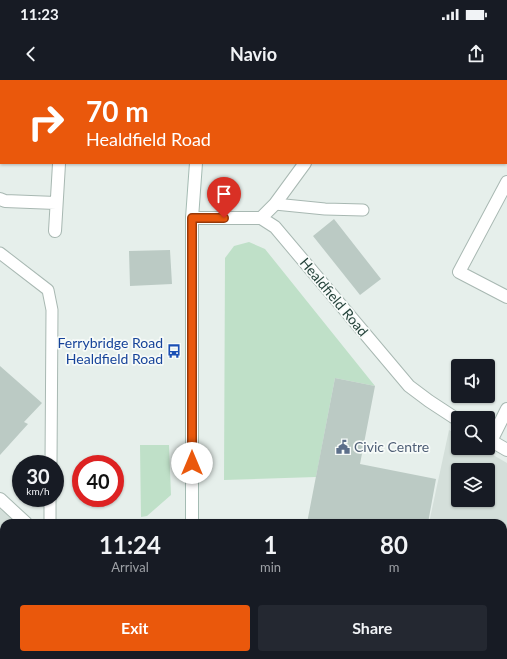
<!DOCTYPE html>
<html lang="en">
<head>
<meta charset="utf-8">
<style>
	body { margin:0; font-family:Lato,sans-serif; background:#242831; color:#f1f3f6; height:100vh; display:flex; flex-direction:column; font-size:15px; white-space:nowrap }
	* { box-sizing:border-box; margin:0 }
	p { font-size:13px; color:#9ea1a6 }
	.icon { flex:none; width:22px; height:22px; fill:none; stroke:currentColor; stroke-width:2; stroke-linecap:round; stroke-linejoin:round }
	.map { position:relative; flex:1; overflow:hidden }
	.panel { position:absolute; left:0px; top:439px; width:507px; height:140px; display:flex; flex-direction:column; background:#171b24; border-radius:12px 12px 0 0; box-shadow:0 1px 3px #0004 }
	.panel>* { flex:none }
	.guide { position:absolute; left:0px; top:0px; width:507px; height:84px; box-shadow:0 1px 3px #0004; background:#ea580c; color:#fff; overflow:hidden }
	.fabs { position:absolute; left:451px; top:279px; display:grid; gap:8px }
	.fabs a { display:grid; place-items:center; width:44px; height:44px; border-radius:4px; background:#171b24; box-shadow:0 1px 3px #0004; font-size:20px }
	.speed { position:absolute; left:12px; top:375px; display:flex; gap:8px; font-size:20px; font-weight:700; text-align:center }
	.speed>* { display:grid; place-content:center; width:52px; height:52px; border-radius:50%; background:#171b24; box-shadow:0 1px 3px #0004; line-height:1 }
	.speed small { font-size:10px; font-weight:400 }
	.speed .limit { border:6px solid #d22; background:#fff; color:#111 }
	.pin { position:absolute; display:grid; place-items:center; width:34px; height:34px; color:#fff; margin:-41px -17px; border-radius:50% 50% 50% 0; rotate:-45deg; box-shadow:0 0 4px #0007 }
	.pin .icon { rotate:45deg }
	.me { position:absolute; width:44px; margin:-22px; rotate:0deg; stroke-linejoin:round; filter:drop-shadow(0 0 3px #0008) }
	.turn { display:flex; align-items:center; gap:14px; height:84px; padding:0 20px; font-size:18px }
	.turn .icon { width:52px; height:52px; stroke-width:2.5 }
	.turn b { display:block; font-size:28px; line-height:34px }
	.eta { display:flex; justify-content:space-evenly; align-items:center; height:68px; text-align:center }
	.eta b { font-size:24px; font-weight:700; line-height:28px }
	.primary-button { display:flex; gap:8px; margin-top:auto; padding:8px 20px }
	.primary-button a { flex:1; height:46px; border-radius:4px; background:#ea580c; color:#fff; font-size:16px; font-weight:700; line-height:46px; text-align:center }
	.primary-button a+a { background:#242831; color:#f1f3f6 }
	.status { display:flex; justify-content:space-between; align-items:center; height:28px; padding:0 20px; background:#171b24; direction:ltr }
	.status svg { height:11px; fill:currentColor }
	header { display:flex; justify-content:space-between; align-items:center; height:52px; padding:0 20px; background:#171b24; font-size:18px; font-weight:700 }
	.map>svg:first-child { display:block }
</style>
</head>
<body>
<div class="status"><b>11:23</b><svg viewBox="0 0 49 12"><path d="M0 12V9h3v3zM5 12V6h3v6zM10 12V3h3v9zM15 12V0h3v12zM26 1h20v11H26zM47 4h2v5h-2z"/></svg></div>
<header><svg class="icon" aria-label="back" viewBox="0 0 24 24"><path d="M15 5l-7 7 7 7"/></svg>Navio<svg class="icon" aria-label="share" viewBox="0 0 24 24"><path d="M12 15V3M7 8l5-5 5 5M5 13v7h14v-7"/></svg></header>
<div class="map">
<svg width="507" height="579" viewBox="0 0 507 579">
	<rect width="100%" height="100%" fill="#e6efeb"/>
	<path fill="#d4dfda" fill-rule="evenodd" d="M 449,350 L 458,355 L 458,368 L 481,368 L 507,383 L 507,579 L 402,579 L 402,575 L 503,575 L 503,443 L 429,443 ZM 458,390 L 488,390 L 488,420 L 458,420 Z
		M 0,419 L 26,443 L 4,443 L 4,575 L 162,575 L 171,576 L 171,579 L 0,579 Z"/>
	<path fill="#bfe0c8" d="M 249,162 L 265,169 L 375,306 L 335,298 L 316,397 L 224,400 L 225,178 L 234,166 Z
		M 140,365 L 169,365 L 171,415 L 147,436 L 141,437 Z"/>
	<path fill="#bbcac4" d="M 334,139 L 381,199 L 360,215 L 313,156 Z
		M 170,170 L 172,204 L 130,206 L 129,171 Z
		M 0,286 L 42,323 L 24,342 L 28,344 L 0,375 Z
		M 335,298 L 375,306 L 360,384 L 436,399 L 428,443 L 307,443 Z"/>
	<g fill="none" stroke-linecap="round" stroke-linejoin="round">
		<defs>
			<path id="lane" d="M 275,0 L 277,1
				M 506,66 L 507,67
				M 275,124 L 325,129 L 363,130
				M 0,173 L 48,210 L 52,230 L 51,384
				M 50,443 L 50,418"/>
			<path id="street" d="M 351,1 L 352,0
				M 507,102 L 459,192 L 507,217
				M 0,119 L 5,121 L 56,123
				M 192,138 L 261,138 L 275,147 L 409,306 L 429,321 L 458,340
				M 261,138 L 275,124 L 305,83
				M 55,151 L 59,84
				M 488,359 L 507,370
				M 491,361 L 507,329
				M 0,419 L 26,443"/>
			<path id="secondary" d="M 202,1 L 202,0
				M 192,443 L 192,138 L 196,83
				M 188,579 L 188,575"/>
		</defs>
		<use href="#lane" stroke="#a8b8b2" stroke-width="13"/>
		<use href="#street" stroke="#a8b8b2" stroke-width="14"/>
		<use href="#secondary" stroke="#a4bbb3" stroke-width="14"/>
		<use href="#lane" stroke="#fff" stroke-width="11"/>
		<use href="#street" stroke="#fff" stroke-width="12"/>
		<use href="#secondary" stroke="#fff" stroke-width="12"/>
	</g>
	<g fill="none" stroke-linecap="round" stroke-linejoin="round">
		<defs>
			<path id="route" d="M 192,383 L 192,138 L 224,138"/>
		</defs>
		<use href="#route" stroke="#983908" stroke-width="10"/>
		<use href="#route" stroke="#ea580c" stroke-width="7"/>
	</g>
	<defs>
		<symbol id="bus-bare" viewBox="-9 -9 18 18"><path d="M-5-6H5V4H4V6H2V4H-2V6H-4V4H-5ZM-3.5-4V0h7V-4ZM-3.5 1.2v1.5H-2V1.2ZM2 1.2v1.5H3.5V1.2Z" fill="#1a4fb4" stroke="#f7fbf9" stroke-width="2.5" paint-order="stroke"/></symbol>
		<symbol id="civic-bare" viewBox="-9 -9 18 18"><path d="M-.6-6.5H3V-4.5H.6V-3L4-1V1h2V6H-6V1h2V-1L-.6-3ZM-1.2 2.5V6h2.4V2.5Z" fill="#5c6f8a" stroke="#f7fbf9" stroke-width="2.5" paint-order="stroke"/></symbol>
	</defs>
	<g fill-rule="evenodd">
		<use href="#bus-bare" x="164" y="261" width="20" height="20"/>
		<use href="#civic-bare" x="333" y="357" width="20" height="20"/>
	</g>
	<g text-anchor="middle" stroke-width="3.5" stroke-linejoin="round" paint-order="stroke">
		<g font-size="14" fill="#24423a" stroke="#f7fbf9">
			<text transform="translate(334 217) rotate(50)" y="5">Healdfield Road</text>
		</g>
		<g font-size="14" fill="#164399" stroke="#f7fbf9" text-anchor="end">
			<text x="163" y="268">Ferrybridge Road<tspan x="163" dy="16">Healdfield Road</tspan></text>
		</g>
		<g font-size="14" fill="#4e5e75" stroke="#f7fbf9" text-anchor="start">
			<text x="354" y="372">Civic Centre</text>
		</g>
	</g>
</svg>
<div class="fabs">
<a><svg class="icon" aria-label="sound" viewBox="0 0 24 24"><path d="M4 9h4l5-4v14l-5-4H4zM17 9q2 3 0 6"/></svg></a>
<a><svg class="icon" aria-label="search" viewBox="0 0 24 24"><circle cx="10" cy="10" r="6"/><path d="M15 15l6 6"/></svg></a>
<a><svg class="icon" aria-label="layers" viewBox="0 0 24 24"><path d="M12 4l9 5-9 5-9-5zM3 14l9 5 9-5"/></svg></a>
</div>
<div class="speed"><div>30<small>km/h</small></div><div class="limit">40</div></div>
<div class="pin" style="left:224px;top:138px;background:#d93025"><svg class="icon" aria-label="arrive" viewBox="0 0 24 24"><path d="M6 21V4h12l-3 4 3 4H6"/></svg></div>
<svg class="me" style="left:192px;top:383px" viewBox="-20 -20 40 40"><circle r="19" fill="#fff"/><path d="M0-13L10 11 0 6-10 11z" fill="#ea580c"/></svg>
<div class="guide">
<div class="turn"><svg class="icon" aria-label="right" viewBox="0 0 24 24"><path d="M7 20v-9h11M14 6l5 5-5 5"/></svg><div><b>70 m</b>Healdfield Road</div></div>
</div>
<section class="panel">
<div class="eta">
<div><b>11:24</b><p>Arrival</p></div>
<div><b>1</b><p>min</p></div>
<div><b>80</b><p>m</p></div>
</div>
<div class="primary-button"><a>Exit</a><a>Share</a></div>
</section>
</div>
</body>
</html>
